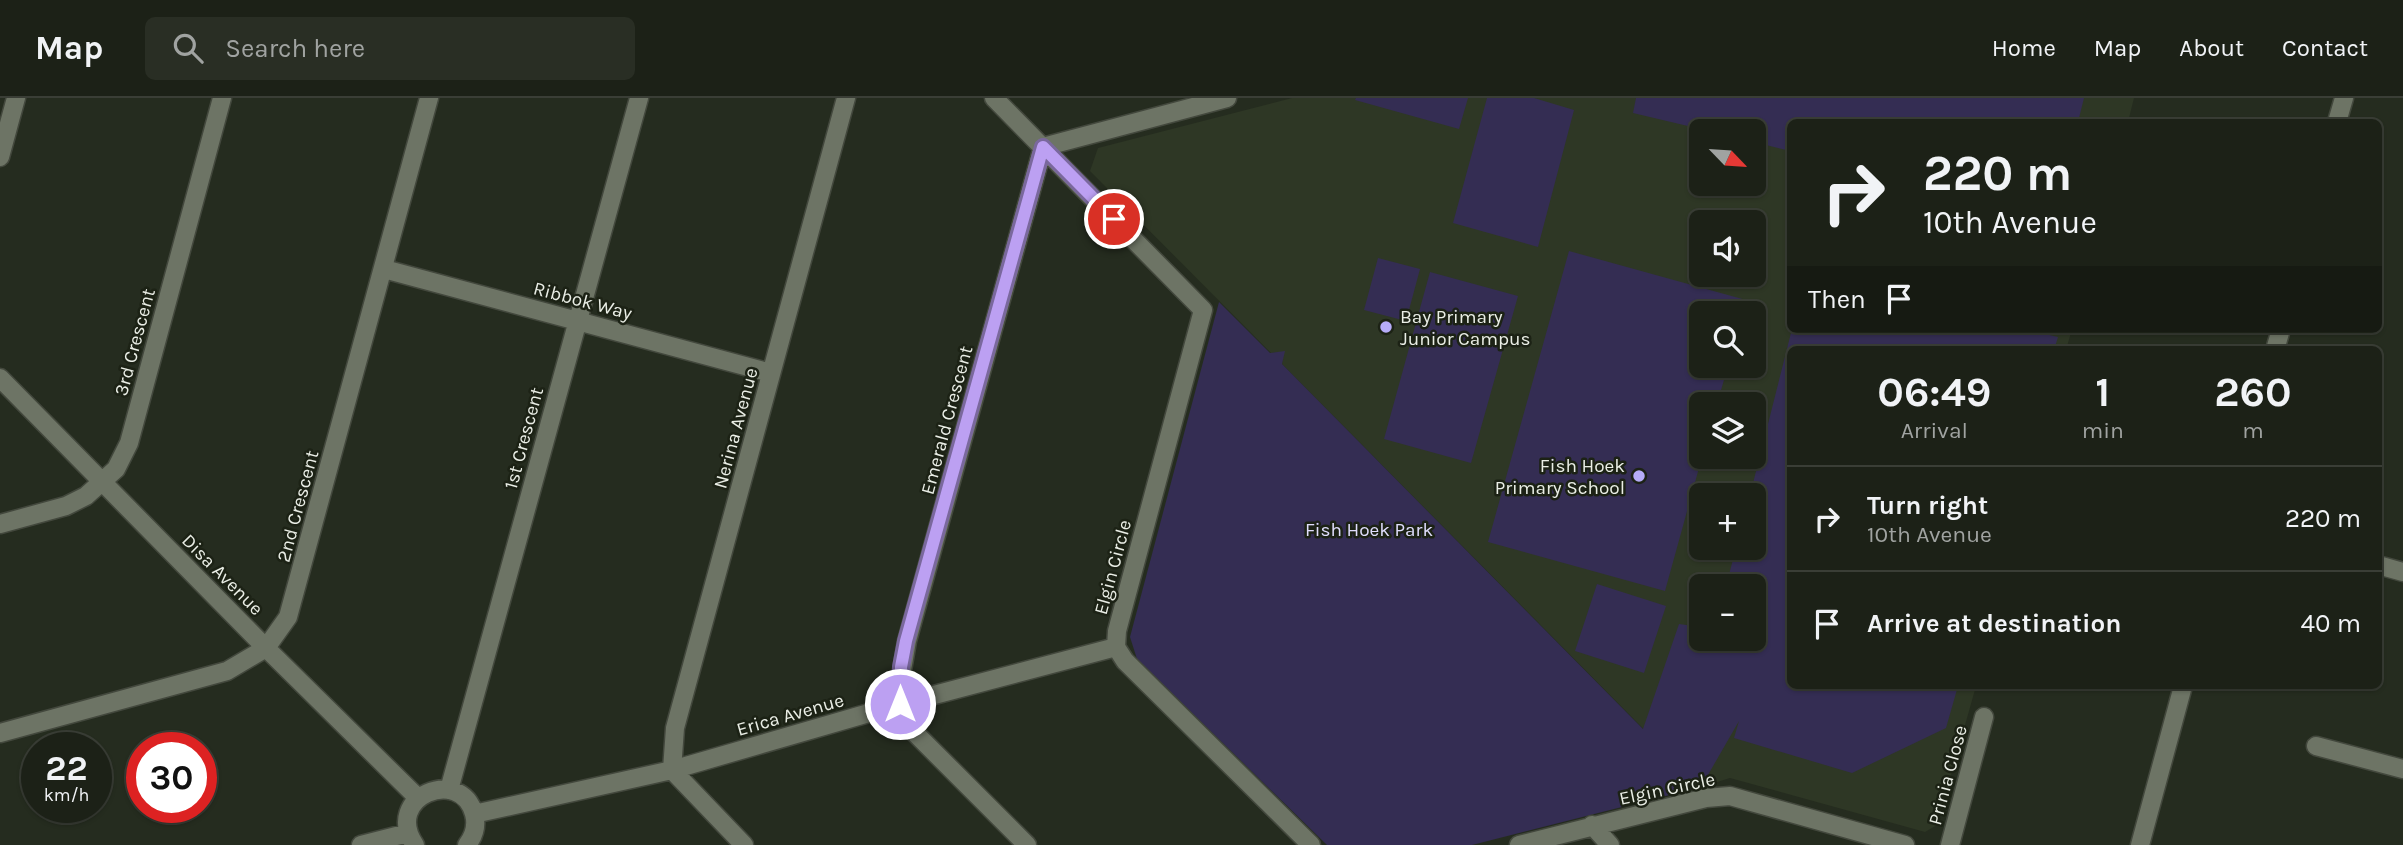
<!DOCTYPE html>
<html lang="en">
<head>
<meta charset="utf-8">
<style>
	body { margin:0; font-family:Karla,sans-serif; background:#292e24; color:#f1f3f6; height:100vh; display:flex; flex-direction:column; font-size:26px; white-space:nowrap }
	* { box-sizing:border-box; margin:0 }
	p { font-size:23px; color:#a0a3a1 }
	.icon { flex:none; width:38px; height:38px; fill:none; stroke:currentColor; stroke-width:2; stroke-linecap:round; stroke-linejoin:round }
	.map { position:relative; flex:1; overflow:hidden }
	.details { position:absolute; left:1787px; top:248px; width:595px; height:343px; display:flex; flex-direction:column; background:#1c2117; border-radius:10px; box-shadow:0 2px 5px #0004,0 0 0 2px #3a3e36 }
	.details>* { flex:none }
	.guide { position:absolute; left:1787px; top:21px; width:595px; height:214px; border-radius:10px; box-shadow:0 2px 5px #0004,0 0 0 2px #3a3e36; background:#1c2117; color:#f1f3f6; overflow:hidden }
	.needle { width:46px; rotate:115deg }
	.tools { position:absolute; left:1689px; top:21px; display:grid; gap:14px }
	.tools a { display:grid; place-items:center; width:77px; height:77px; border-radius:10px; background:#1c2117; box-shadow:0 2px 5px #0004,0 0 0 2px #3a3e36; font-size:35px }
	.speed { position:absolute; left:21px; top:634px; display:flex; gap:14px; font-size:35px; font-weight:700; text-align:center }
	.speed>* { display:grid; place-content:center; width:91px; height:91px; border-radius:50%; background:#1c2117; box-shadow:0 2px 5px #0004,0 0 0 2px #3a3e36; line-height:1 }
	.speed small { font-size:18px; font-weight:400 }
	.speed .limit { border:10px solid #d22; background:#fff; color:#111 }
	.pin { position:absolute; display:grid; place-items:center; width:60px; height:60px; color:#fff; margin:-30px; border:4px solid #fff; border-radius:50%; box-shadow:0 2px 7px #0007 }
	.me { position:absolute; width:77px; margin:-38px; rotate:0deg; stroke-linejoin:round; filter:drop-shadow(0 0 5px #0008) }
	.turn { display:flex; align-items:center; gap:24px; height:147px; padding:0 21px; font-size:32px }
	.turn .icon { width:91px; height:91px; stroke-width:2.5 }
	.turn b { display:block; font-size:49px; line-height:60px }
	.then { display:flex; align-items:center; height:66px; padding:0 21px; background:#0003; gap:14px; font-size:26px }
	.eta { display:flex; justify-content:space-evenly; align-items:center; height:119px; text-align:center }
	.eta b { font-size:42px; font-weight:700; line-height:49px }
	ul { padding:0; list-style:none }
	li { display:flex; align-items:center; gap:21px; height:105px; padding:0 21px; border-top:2px solid #3a3e36 }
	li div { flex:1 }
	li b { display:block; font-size:26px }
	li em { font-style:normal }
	header { display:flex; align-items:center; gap:42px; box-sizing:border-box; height:98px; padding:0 35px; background:#1c2117; border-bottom:2px solid #3a3e36 }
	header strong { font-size:33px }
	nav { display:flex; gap:38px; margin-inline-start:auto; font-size:24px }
	.search { width:490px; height:63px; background:#292e24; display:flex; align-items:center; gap:18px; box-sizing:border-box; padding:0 24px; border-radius:10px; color:#a0a3a1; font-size:26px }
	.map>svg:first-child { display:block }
</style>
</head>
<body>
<header>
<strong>Map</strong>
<div class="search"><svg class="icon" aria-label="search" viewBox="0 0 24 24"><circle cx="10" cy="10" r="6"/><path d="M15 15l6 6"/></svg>Search here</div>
<nav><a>Home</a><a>Map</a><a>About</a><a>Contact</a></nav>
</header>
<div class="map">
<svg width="2403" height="747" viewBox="0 0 2403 747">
	<rect width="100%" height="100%" fill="#252c1f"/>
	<path fill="#2e3725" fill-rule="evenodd" d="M 1292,0 L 2134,0 L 2128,24 L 1790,24 L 1790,231 L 2072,231 L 2066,252 L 1790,252 L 1790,588 L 1976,588 L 1937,727 L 1925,734 L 1730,680 L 1701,689 L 1282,266 L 1284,254 L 1271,255 L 1090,73 L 1098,50 ZM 1701,33 L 1754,33 L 1754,86 L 1701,86 ZM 1701,124 L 1754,124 L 1754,177 L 1701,177 ZM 1701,215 L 1754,215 L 1754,268 L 1701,268 ZM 1701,306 L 1754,306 L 1754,359 L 1701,359 ZM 1701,397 L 1754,397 L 1754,450 L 1701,450 ZM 1701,488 L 1754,488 L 1754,541 L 1701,541 Z"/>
	<path fill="#342d53" d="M 1356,0 L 1468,0 L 1459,31 L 1355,2 Z
		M 1487,0 L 1534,0 L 1574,12 L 1538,149 L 1453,125 Z
		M 1636,0 L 2084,0 L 2078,24 L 1790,24 L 1790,53 L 1754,44 L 1754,33 L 1709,33 L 1633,15 Z
		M 1569,153 L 1746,202 L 1742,215 L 1701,215 L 1701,268 L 1728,268 L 1717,306 L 1701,306 L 1702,359 L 1665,493 L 1488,444 Z
		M 1378,160 L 1420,171 L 1406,223 L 1364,212 Z
		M 1430,174 L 1518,198 L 1471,365 L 1384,341 Z
		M 1219,204 L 1270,255 L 1285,253 L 1282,266 L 1643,631 L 1679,526 L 1701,529 L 1701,541 L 1754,541 L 1754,488 L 1726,488 L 1736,450 L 1754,450 L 1754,397 L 1750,397 L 1792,231 L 2024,231 L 2058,239 L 2054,252 L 1790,252 L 1790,588 L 1958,588 L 1946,630 L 1852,675 L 1734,640 L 1739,623 L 1701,689 L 1472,747 L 1327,747 L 1137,561 L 1130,539 Z
		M 1597,486 L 1666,508 L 1644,575 L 1575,553 Z"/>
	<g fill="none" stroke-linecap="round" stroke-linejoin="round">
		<defs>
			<path id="minor" d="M 994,0 L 1203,212 L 1117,533 L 1116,549 L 1125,563 L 1311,747
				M 2337,24 L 2344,0
				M 1043,49 L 1227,0
				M 0,59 L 16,0
				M 384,171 L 771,275
				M 2275,252 L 2281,231
				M 0,280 L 266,550 L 418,700
				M 0,426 L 66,408 L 86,398 L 116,371 L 129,345 L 222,0
				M 2378,467 L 2403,474
				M 0,635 L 227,573 L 266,550 L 288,519 L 429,0
				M 2316,648 L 2403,671
				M 449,692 L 639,0
				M 474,716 L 672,672 L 900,606 L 1116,549
				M 1592,727 L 1610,747
				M 361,747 L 408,735
				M 415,747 C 382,699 461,667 474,716 C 477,727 474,738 467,747
				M 744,747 L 672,672 L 675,630 L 846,0
				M 1027,747 L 903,623 L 900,584 L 907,543 L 1043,49
				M 1519,747 L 1706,700 L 1730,698 L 1905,747
				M 1950,747 L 1984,619
				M 2140,747 L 2183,588"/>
		</defs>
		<use href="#minor" stroke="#43483d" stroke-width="21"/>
		<use href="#minor" stroke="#6d7465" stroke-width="18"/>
	</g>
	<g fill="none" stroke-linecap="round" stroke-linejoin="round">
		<defs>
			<path id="route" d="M 900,606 L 901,569 L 906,543 L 1043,49 L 1114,121"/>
		</defs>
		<use href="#route" stroke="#7a689d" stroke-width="18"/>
		<use href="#route" stroke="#bca0f2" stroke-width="12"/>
	</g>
	<g fill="#b6acf8" stroke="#1c2215" stroke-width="2.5">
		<circle cx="1386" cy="229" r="7"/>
		<circle cx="1639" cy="378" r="7"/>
	</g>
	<g text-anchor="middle" stroke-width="5" stroke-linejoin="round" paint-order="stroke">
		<g font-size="19" fill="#eaeee6" stroke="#1c2215">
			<text transform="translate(583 202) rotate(15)" y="7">Ribbok Way</text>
			<text transform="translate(134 244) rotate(-75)" y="7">3rd Crescent</text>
			<text transform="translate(946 322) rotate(-75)" y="7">Emerald Crescent</text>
			<text transform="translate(735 330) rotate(-75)" y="7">Nerina Avenue</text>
			<text transform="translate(523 340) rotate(-75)" y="7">1st Crescent</text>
			<text transform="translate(297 408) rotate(-75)" y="7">2nd Crescent</text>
			<text transform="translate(1112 469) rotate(-75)" y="7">Elgin Circle</text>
			<text transform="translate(223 476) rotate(45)" y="7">Disa Avenue</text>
			<text transform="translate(790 616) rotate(-16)" y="7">Erica Avenue</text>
			<text transform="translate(1947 677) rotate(-75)" y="7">Prinia Close</text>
			<text transform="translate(1667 690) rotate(-12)" y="7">Elgin Circle</text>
		</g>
		<g font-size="19" fill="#eaeee6" stroke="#1c2215" text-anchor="start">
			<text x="1400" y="225">Bay Primary<tspan x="1400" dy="22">Junior Campus</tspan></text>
			<text x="1625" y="374" text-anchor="end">Fish Hoek<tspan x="1625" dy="22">Primary School</tspan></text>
		</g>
		<g font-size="19" fill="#e0ddfd" stroke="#1c2215">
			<text x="1369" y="438">Fish Hoek Park</text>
		</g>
	</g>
</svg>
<div class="tools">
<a><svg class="needle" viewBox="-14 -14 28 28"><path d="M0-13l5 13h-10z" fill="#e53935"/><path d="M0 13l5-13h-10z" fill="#a0a3a1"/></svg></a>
<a><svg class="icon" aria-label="sound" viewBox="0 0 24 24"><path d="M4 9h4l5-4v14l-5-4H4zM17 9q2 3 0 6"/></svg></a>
<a><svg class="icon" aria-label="search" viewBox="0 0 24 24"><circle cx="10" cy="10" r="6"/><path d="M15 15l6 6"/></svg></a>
<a><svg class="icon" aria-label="layers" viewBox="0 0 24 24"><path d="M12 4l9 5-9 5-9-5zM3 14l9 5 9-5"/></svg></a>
<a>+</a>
<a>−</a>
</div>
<div class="speed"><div>22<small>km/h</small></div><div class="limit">30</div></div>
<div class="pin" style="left:1114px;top:121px;background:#d93025"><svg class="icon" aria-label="arrive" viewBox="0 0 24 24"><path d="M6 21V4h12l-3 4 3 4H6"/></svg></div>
<svg class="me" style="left:900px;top:606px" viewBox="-20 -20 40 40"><circle r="17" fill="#bca0f2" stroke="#fff" stroke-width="3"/><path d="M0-11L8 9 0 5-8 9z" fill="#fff"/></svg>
<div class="guide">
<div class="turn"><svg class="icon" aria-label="right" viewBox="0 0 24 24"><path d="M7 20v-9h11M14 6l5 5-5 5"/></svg><div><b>220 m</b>10th Avenue</div></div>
<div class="then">Then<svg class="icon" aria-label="arrive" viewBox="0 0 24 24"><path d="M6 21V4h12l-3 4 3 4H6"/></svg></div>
</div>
<section class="details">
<div class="eta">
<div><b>06:49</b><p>Arrival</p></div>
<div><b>1</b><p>min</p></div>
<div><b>260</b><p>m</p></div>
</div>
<ul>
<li><svg class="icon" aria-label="right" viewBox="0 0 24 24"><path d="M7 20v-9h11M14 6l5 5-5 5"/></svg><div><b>Turn right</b><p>10th Avenue</p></div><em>220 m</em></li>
<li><svg class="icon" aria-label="arrive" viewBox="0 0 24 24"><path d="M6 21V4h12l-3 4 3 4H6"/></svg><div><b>Arrive at destination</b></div><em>40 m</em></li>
</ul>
</section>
</div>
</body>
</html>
